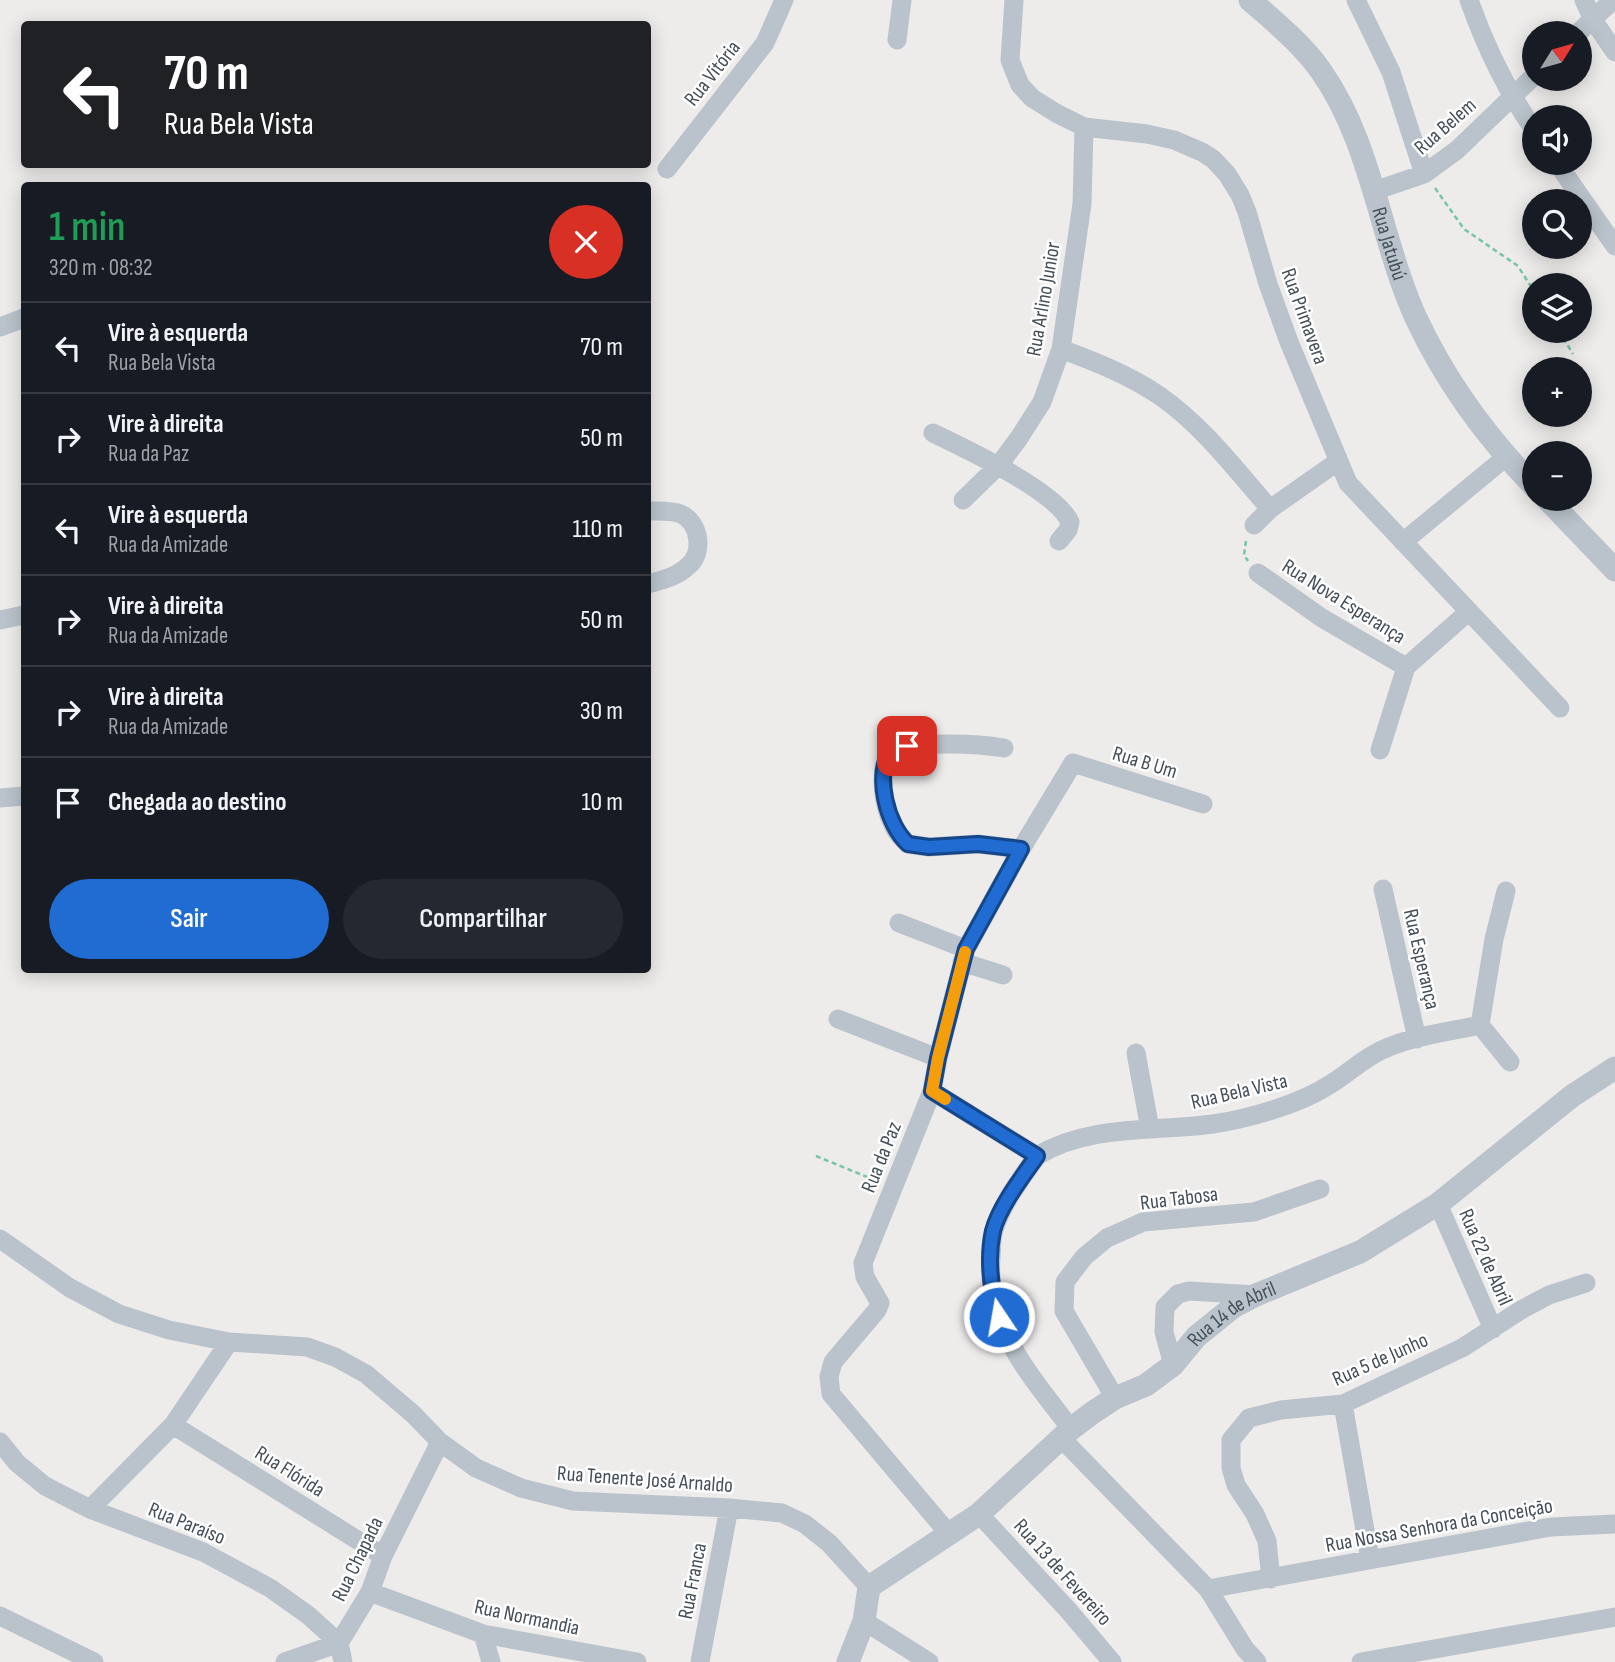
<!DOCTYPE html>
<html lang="pt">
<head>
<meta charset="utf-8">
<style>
	body { margin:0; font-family:"Sofia Sans Condensed",sans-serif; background:#242831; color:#f1f3f6; height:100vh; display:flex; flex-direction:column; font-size:26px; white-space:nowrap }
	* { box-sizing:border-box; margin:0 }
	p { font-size:23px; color:#9ea1a6 }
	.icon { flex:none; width:38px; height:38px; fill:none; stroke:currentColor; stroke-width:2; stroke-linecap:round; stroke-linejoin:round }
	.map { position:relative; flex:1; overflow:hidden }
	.drawer { position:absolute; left:21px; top:182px; width:630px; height:791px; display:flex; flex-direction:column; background:#171b24; border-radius:7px; box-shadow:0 4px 18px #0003 }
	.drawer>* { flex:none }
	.top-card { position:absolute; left:21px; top:21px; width:630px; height:147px; border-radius:7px; box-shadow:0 4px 18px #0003; background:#202124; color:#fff; overflow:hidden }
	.needle { width:46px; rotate:53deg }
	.fabs { position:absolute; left:1522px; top:21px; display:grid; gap:14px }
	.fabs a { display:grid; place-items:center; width:70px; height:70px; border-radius:50%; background:#171b24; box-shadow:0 4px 18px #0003; font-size:35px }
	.pin { position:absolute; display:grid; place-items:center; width:60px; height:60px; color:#fff; margin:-30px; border-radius:14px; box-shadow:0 4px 10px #0006 }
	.me { position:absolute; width:77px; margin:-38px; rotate:348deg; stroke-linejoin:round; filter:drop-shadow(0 0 5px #0008) }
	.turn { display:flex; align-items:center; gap:24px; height:147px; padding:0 28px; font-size:32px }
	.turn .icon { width:91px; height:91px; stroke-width:2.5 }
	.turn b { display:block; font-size:49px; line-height:60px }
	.round { display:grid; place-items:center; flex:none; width:74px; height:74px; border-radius:37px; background:#242831 }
	.overview { display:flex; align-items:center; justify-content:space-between; height:119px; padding:0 28px }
	h1 { font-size:42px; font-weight:600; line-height:52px; color:#1e9e55 }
	.primary-button { display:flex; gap:14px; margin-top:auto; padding:14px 28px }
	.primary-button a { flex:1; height:80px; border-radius:42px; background:#216cd3; color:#fff; font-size:28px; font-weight:600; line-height:80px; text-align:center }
	.primary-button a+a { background:#242831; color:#f1f3f6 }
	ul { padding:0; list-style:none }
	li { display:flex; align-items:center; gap:21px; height:91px; padding:0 28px; border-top:2px solid #363941 }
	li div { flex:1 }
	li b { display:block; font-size:26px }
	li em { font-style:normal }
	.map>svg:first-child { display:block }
</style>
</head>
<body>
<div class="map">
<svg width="1615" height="1662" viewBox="0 0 1615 1662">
	<rect width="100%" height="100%" fill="#eeebeb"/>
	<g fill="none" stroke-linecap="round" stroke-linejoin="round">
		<path stroke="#75c7a0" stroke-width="2.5" stroke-dasharray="5 3.5" stroke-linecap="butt" d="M 1435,188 L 1464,229 L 1518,266 L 1535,293
			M 1559,331 L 1573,354
			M 1246,541 L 1244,555 L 1248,561
			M 816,1156 L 877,1181"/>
		<path stroke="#bac3cb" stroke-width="19" d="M 1014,0 L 1010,60 L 1020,85 L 1032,98 L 1056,113 L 1084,127 L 1147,134 L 1174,140 L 1202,152 L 1213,159 L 1227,174 L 1240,195 L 1247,212 L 1268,284 L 1289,342 L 1348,483 L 1560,708
			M 1356,0 L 1391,72 L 1424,174
			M 1469,0 C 1486,48 1506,90 1535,131
			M 1584,0 L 1593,20 L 1615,52
			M 1578,33 L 1613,0
			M 897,40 L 902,0
			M 1557,163 L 1615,246
			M 667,169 L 765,43 L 784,0
			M 1374,191 L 1424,174 L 1457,150 L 1535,75
			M 0,327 L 24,318
			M 1061,349 C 1096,362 1129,375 1160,396 C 1203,426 1236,470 1270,509
			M 933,433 C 966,449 1056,491 1070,522 L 1068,530 L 1059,541
			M 963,500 L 999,465 L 1019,438 L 1042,402 L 1061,349 L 1082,204 L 1084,127
			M 648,511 C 658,511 671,510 681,514 C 700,523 704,553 688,566 C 677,577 661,580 648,584
			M 1254,525 L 1270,509 L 1337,462
			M 1403,542 L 1506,457
			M 1258,573 L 1322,618 L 1406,667
			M 0,620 L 24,615
			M 1004,748 C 975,743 923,742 895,749 C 875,763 884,808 894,827 C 897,834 903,839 908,844 L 929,847 L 978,844 L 1021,849
			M 1380,750 L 1406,667 L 1467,613
			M 0,798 L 24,796
			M 1383,889 L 1417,1039
			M 899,923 L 966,949
			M 962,962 L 1003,975
			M 838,1019 L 938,1058
			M 1480,1025 L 1494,939 L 1506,891
			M 1136,1053 L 1150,1129
			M 932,1091 L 1037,1156 C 1089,1124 1155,1132 1213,1124 C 1248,1119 1300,1104 1329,1085 C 1348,1074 1362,1059 1382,1050 C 1412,1036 1448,1032 1480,1025 L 1510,1062
			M 1037,1156 C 1022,1177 1001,1205 994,1230 C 991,1238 992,1249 991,1257 C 986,1328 1031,1376 1071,1429
			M 1438,1204 L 1493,1329
			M 0,1239 L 70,1288 L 119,1314 L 169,1330 L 229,1342 L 307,1347 L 335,1357 L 366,1374 L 413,1414 L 440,1442 L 476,1468 L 521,1488 L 573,1501 L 729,1508 L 782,1513 L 805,1524 L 829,1543 L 869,1587
			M 1173,1365 L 1164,1332 L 1165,1307 L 1178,1294 L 1189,1291 L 1256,1295
			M 1115,1398 L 1064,1311 L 1065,1282 L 1084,1257 L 1107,1238 L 1143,1222 L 1254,1212 L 1320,1189
			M 1343,1404 L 1370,1559
			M 173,1425 L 383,1556
			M 1061,1438 L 1208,1589 L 1245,1649 L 1257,1662
			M 0,1442 L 17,1463 L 45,1486 L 90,1509 L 203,1552 L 270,1588 L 308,1615 L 339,1643 L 343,1662
			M 90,1509 L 173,1425 L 229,1342
			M 979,1514 L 1068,1610 L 1112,1662
			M 949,1534 L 831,1394 L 829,1377 L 833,1362 L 877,1310 L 880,1303 L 865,1277 L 863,1263 L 932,1091 L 938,1058 L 966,949 L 1021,849 L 1073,763 L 1203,804
			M 1271,1579 L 1267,1541 L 1255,1514 L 1236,1485 L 1231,1468 L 1231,1440 L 1249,1418 L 1281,1410 L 1343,1404 L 1462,1348 L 1521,1310 L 1549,1295 L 1586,1283
			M 1208,1589 L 1551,1527 L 1615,1524
			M 370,1592 L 483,1634 L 637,1662
			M 0,1616 L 94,1662
			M 864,1621 L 929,1662
			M 483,1634 L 491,1662
			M 285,1662 L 339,1643 L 370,1592 L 383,1556 L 440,1442
			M 700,1662 L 729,1508
			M 1361,1662 L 1615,1617"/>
		<g stroke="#bac3cb" stroke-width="23">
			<path id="s1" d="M 1250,0 C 1275,22 1302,44 1321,71 C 1372,143 1380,239 1416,318 C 1445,380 1487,438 1535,487"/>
			<path d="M 1547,499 L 1615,570"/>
			<path id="s2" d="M 848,1662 L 864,1621 L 869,1587 L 979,1514 L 1071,1429 L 1092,1413 L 1115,1398 L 1146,1385 L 1173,1365 L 1196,1337 L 1233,1307 L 1256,1295 L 1360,1252 L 1438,1204 L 1572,1096 L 1615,1068"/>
		</g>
	</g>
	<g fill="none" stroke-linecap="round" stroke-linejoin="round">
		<defs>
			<path id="route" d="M 907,746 L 891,751 C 874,775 887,825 908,844 L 929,847 L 978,844 L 1021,849 L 966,949 L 938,1058 L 932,1091 L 1037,1156 C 1023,1176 999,1207 993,1231 C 987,1259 991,1290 999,1317"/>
		</defs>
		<use href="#route" stroke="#154689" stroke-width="18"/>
		<use href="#route" stroke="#216cd3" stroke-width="12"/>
		<path stroke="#f59e0b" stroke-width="12" d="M 945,1099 L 932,1091 L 938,1058 L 965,952"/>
	</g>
	<g text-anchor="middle" stroke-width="5" stroke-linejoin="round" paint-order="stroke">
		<g font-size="21" fill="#454f58" stroke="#fff">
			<text transform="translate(712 73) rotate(-52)" y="7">Rua Vitória</text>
			<text transform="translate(1445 126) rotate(-41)" y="7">Rua Belem</text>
			<text dy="7" stroke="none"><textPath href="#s1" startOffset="287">Rua Jatubú</textPath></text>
			<text transform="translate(1043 299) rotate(-80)" y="7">Rua Arlino Junior</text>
			<text transform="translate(1305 316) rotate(70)" y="7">Rua Primavera</text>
			<text transform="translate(1344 601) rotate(32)" y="7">Rua Nova Esperança</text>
			<text transform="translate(1145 762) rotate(17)" y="7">Rua B Um</text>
			<text transform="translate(1422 959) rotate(77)" y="7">Rua Esperança</text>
			<text transform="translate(1239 1091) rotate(-13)" y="7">Rua Bela Vista</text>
			<text transform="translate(881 1157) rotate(-68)" y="7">Rua da Paz</text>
			<text transform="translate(1179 1198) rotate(-7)" y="7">Rua Tabosa</text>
			<text transform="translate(1486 1257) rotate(66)" y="7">Rua 22 de Abril</text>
			<text dy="7" stroke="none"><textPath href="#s2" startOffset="536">Rua 14 de Abril</textPath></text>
			<text transform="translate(1380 1359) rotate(-24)" y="7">Rua 5 de Junho</text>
			<text transform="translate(290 1471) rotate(32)" y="7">Rua Flórida</text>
			<text transform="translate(645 1479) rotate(4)" y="7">Rua Tenente José Arnaldo</text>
			<text transform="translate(187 1523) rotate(22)" y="7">Rua Paraíso</text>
			<text transform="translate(1439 1525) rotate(-10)" y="7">Rua Nossa Senhora da Conceição</text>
			<text transform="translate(357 1559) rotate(-64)" y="7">Rua Chapada</text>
			<text transform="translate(1063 1572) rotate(48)" y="7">Rua 13 de Fevereiro</text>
			<text transform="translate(692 1581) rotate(-79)" y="7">Rua Franca</text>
			<text transform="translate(527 1617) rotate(12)" y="7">Rua Normandia</text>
		</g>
	</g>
</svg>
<div class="fabs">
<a><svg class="needle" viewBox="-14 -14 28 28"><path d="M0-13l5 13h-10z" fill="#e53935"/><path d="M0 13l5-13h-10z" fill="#9ea1a6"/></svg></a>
<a><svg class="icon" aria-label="sound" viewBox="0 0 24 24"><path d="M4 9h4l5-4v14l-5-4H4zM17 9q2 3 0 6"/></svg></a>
<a><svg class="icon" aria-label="search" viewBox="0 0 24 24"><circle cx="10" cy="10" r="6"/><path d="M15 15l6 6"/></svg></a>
<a><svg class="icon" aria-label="layers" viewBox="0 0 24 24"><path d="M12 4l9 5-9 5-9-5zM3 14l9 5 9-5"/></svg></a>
<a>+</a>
<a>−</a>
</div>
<div class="pin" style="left:907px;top:746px;background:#d93025"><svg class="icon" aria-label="arrive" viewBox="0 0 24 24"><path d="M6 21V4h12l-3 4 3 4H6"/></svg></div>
<svg class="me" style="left:999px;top:1317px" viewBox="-20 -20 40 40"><circle r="17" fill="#216cd3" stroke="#fff" stroke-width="3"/><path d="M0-11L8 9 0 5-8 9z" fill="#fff"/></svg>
<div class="top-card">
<div class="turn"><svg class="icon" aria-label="left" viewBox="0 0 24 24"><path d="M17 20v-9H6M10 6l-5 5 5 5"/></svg><div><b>70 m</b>Rua Bela Vista</div></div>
</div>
<section class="drawer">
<div class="overview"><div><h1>1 min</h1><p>320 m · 08:32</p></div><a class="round" style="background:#d93025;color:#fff"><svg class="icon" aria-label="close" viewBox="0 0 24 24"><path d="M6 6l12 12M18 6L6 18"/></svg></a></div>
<ul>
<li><svg class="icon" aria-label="left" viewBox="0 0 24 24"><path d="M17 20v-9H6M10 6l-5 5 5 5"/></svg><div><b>Vire à esquerda</b><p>Rua Bela Vista</p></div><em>70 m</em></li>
<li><svg class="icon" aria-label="right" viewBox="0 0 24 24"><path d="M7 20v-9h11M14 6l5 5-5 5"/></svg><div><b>Vire à direita</b><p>Rua da Paz</p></div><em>50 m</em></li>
<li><svg class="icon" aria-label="left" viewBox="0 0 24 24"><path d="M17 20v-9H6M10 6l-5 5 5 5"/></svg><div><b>Vire à esquerda</b><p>Rua da Amizade</p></div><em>110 m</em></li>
<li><svg class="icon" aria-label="right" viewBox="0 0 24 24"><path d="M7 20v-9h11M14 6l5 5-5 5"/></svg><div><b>Vire à direita</b><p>Rua da Amizade</p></div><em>50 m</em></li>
<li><svg class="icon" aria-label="right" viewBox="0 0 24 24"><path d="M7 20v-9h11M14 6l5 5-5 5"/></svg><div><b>Vire à direita</b><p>Rua da Amizade</p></div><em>30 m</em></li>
<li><svg class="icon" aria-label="arrive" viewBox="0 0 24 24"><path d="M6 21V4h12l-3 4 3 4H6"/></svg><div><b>Chegada ao destino</b></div><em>10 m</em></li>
</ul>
<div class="primary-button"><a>Sair</a><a>Compartilhar</a></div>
</section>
</div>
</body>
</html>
